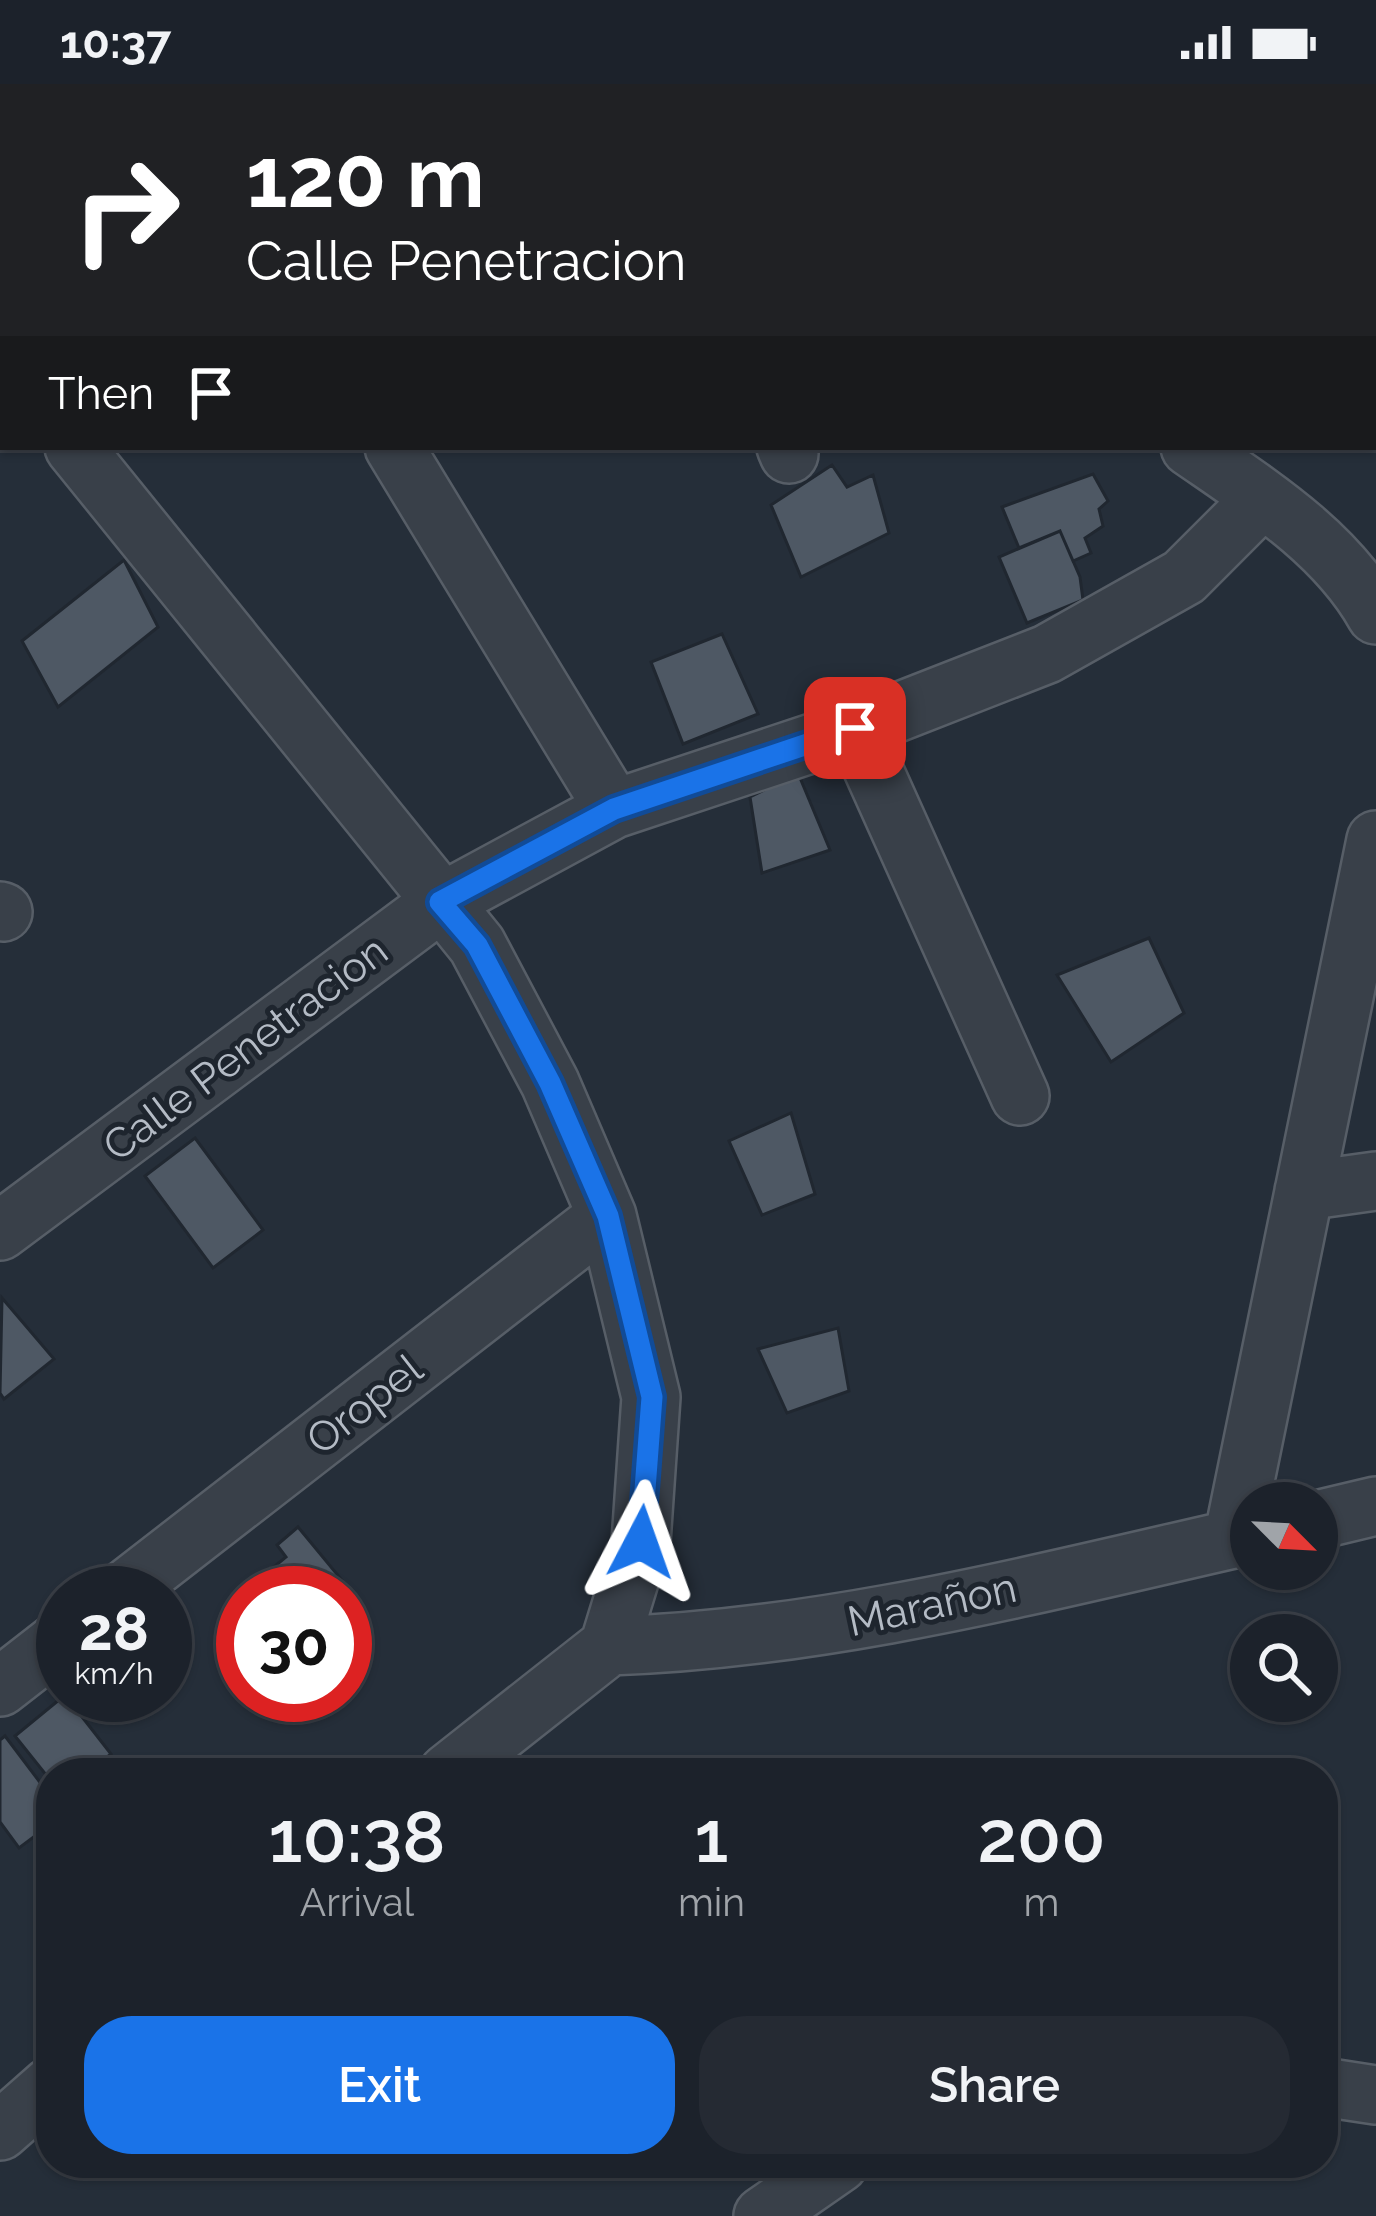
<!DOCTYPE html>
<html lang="en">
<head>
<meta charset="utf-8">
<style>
	body { margin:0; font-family:Raleway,sans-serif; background:#252a33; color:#f1f3f6; height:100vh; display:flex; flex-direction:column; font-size:45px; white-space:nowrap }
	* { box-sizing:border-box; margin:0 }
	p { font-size:39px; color:#a0a4a9 }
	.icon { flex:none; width:66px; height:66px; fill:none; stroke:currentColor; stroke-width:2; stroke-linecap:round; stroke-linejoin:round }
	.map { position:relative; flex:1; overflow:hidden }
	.side { position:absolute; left:36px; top:1674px; width:1302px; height:420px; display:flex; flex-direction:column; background:#1c222b; border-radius:48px; box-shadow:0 3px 9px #0004,0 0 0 3px #3a3f47 }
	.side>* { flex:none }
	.top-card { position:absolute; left:0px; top:0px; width:1377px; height:366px; box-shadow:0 3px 9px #0004,0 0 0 3px #3a3f47; background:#202124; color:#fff; overflow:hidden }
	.needle { width:78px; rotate:114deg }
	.fabs { position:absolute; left:1230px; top:1398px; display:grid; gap:24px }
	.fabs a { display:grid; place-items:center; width:108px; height:108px; border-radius:50%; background:#1c222b; box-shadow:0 3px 9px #0004,0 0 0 3px #3a3f47; font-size:60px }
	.speed { position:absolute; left:36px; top:1482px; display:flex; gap:24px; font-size:60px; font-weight:700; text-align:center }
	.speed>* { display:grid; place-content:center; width:156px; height:156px; border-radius:50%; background:#1c222b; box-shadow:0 3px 9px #0004,0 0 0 3px #3a3f47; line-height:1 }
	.speed small { font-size:30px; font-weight:400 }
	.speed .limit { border:18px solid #d22; background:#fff; color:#111 }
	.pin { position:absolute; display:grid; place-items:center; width:102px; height:102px; color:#fff; margin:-51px; border-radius:24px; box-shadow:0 6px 18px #0006 }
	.me { position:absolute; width:132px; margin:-66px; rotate:4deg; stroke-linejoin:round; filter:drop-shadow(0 0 9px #0008) }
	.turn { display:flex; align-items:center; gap:42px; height:252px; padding:0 48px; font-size:54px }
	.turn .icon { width:156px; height:156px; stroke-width:2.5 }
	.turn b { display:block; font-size:84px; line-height:102px }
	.then { display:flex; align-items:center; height:114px; padding:0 48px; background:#0003; gap:24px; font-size:45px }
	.eta { display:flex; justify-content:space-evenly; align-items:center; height:204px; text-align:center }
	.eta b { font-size:72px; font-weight:600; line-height:84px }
	.action { display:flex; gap:24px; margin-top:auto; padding:24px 48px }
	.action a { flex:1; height:138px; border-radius:48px; background:#1a73e8; color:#fff; font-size:48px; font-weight:600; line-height:138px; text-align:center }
	.action a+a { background:#252a33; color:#f1f3f6 }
	.status { display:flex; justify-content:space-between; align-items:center; height:84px; padding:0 60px; background:#1c222b; direction:ltr }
	.status svg { height:33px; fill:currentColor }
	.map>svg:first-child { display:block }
</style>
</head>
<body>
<div class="status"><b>10:37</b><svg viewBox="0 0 49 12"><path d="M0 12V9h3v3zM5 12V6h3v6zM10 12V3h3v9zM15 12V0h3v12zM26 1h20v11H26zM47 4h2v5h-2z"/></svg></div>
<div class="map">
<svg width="1376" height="2132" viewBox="0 0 1376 2132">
	<rect width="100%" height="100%" fill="#252e39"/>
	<path fill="#4e5864" stroke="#202730" stroke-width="3" d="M 832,381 L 847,403 L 873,391 L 889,449 L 801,493 L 771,421 Z
		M 1093,390 L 1108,417 L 1099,425 L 1103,442 L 1085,454 L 1091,469 L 1073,477 L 1060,447 L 1019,464 L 1002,423 Z
		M 1060,447 L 1080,493 L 1083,516 L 1027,539 L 999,473 Z
		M 124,476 L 158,543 L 58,623 L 22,557 Z
		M 722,550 L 758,630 L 683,660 L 651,578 Z
		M 798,689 L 830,766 L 762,789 L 750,713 Z
		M 1149,854 L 1184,929 L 1111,978 L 1057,891 Z
		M 791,1029 L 815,1110 L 762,1131 L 729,1057 Z
		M 195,1054 L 263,1146 L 213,1184 L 145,1092 Z
		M 2,1214 L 54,1275 L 4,1315 L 0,1309 Z
		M 838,1244 L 849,1307 L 787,1329 L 758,1265 Z
		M 298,1443 L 355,1512 L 345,1521 L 345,1509 L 269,1509 L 258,1496 L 286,1473 L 277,1461 Z
		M 65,1611 L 111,1670 L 94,1683 L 99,1689 L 51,1689 L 51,1697 L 15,1652 Z
		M 5,1652 L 51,1713 L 51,1740 L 19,1764 L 0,1738 L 0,1656 Z"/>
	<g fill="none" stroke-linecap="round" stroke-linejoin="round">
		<defs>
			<path id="minor" d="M 927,0 L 927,3
				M 1230,0 L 1230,3
				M 552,3 L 554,0
				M 1374,174 L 1376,173
				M 0,268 L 3,272
				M 74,363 L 477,861 L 550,999 L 607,1132 L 651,1313 L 641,1458 L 609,1562
				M 394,363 L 614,725
				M 786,363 L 789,370
				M 1190,363 C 1258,410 1335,458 1376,531
				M 855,645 L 1020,1012
				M 0,827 L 3,828
				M 1304,1107 L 1376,1097
				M 0,1147 L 440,819 L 614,725 L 855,645 L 1047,570 L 1184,493 L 1263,414
				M 1317,1436 L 1376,1422
				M 1233,1455 L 1376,756
				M 121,1509 L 607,1132
				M 609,1562 C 827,1555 1039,1499 1251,1451
				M 0,1603 L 63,1554
				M 448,1689 L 609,1562
				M 1323,2003 L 1376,2011
				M 0,2047 L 51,2002
				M 763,2132 L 839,2079"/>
			<path id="major" d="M 62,3 L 64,0
				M 0,99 L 3,94"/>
		</defs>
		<use href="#minor" stroke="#575e67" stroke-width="62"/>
		<use href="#major" stroke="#424952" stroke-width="70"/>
		<use href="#minor" stroke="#394049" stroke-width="57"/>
		<use href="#major" stroke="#575f69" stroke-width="66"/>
	</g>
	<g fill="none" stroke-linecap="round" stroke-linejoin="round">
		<defs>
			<path id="route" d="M 641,1458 L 652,1313 L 608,1132 L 550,999 L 477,861 L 440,818 L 614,725 L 855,644"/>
		</defs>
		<use href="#route" stroke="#114b97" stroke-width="30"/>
		<use href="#route" stroke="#1a73e8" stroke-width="21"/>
	</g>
	<g text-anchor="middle" stroke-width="10" stroke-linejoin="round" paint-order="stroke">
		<g font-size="42" fill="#b4bbc5" stroke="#1e252e">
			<text transform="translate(245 964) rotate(-37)" y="15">Calle Penetracion</text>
			<text transform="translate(364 1320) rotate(-38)" y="15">Oropel</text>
			<text transform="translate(932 1520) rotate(-12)" y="15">Marañon</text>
		</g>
	</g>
</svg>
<div class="fabs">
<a><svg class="needle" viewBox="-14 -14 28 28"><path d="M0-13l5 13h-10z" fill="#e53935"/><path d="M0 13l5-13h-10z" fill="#a0a4a9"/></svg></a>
<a><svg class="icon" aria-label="search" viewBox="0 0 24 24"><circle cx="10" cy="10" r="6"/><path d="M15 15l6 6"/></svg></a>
</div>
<div class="speed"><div>28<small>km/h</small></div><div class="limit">30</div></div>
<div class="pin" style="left:855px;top:644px;background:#d93025"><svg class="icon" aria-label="arrive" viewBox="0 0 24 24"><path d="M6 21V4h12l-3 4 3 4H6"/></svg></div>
<svg class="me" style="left:641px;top:1458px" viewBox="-20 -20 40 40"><path d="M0-17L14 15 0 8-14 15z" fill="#1a73e8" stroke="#fff" stroke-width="4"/></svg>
<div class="top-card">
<div class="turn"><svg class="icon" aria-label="right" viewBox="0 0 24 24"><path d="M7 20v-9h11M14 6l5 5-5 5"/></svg><div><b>120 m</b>Calle Penetracion</div></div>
<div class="then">Then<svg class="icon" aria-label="arrive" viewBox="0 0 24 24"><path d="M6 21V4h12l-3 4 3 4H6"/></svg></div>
</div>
<section class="side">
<div class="eta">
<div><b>10:38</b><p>Arrival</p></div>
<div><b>1</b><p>min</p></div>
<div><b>200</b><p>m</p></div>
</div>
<div class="action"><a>Exit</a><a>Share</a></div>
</section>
</div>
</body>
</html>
